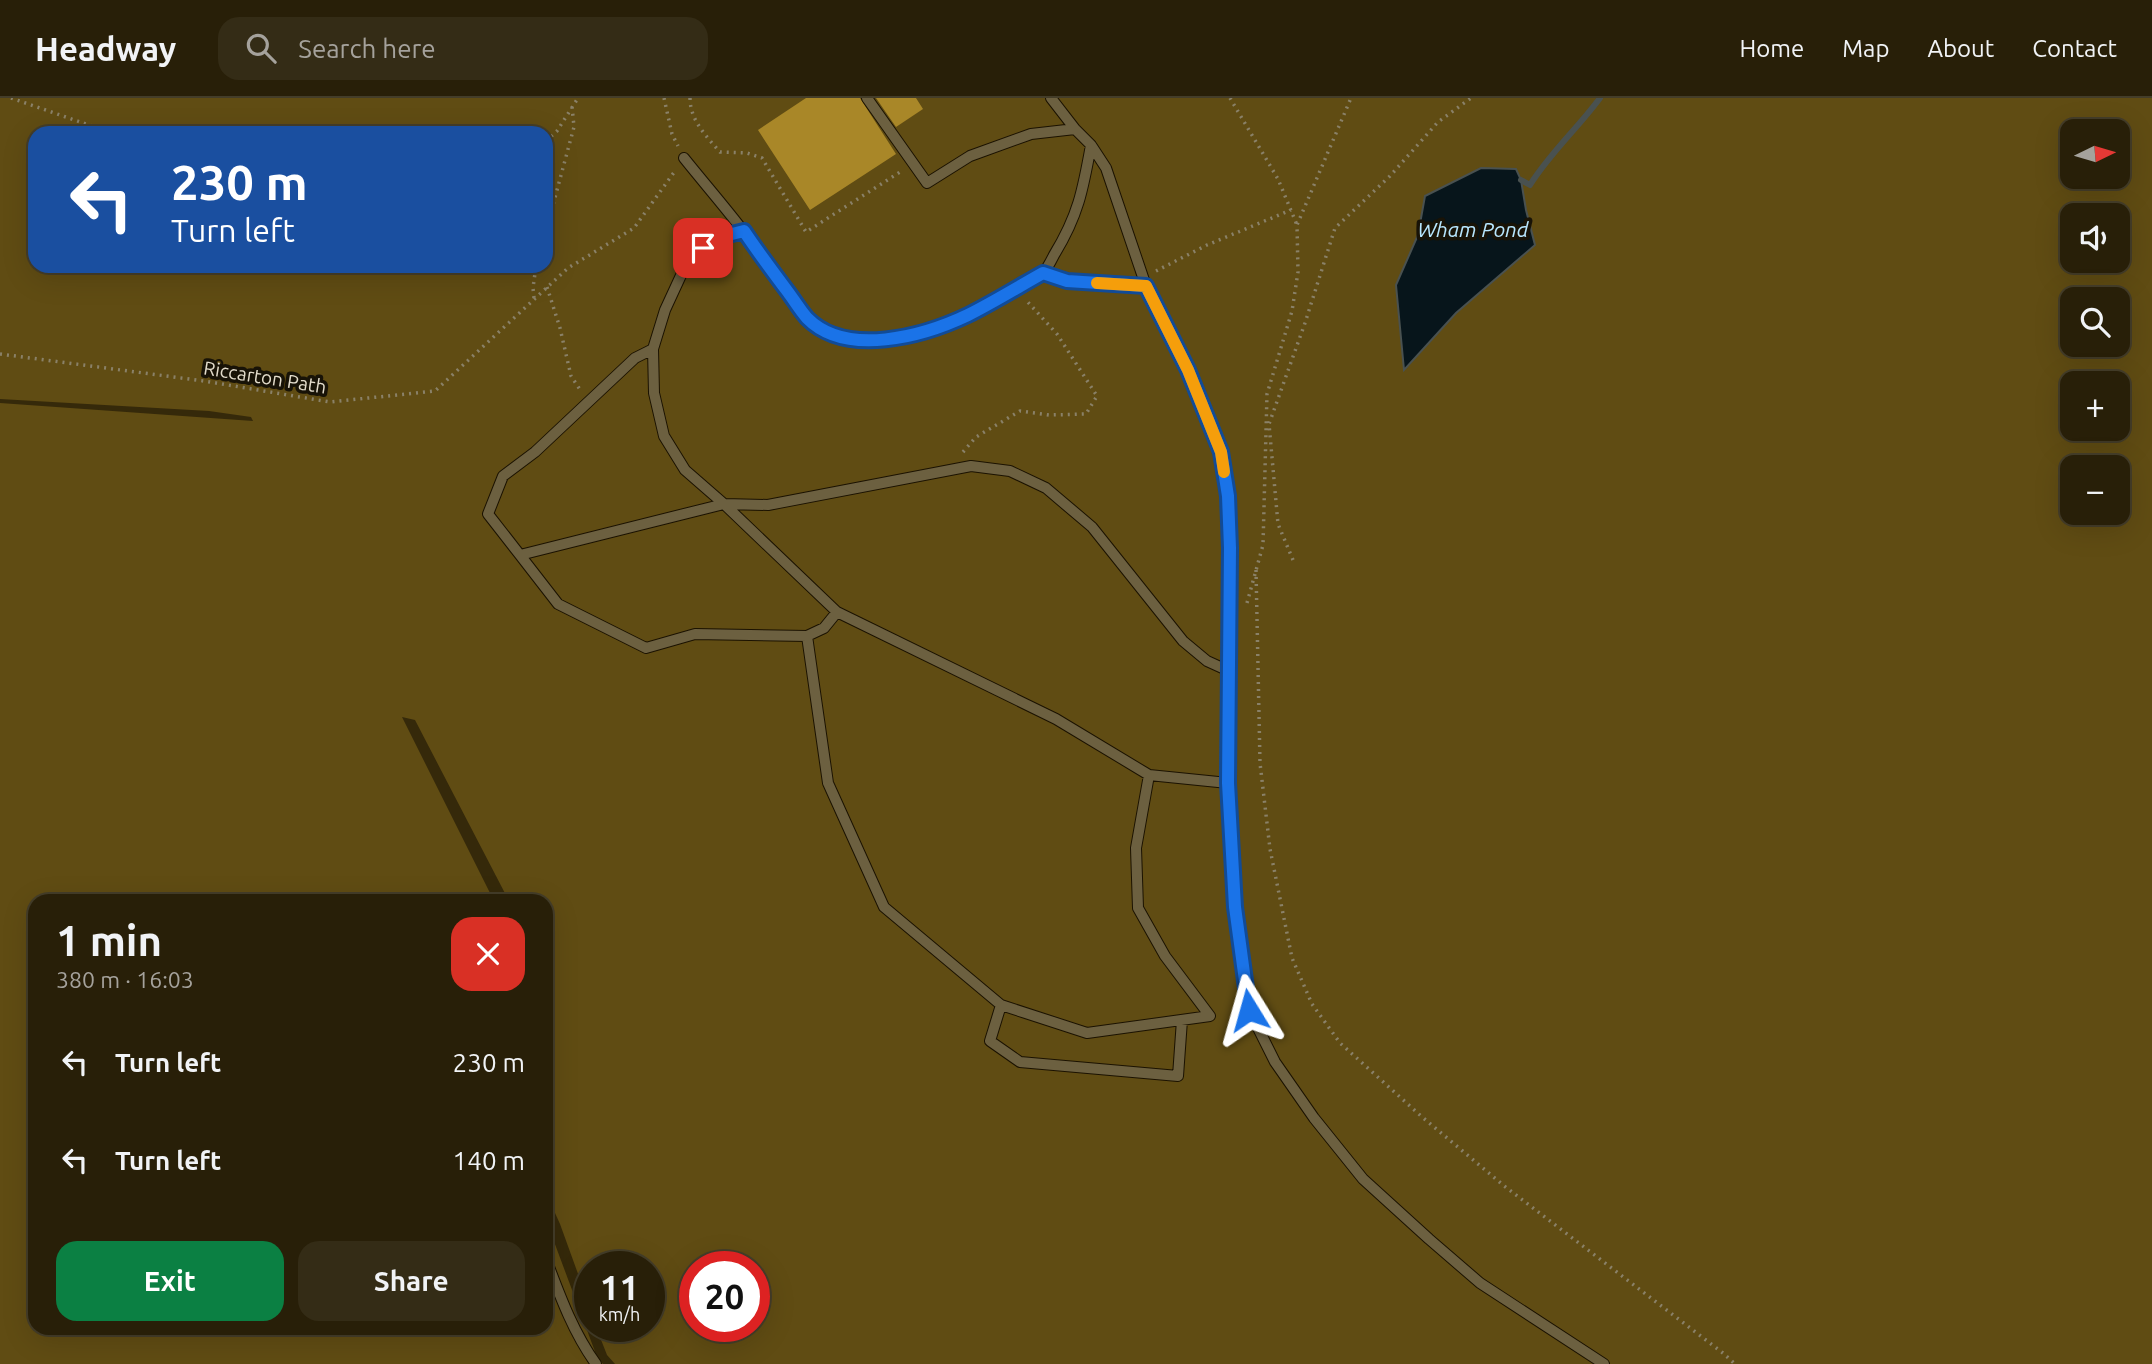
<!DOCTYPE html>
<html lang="en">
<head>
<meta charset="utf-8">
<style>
	body { margin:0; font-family:Ubuntu,sans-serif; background:#342c16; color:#f1f3f6; height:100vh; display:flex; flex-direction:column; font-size:26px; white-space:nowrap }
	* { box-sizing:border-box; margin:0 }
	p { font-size:23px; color:#a5a29c }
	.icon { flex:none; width:38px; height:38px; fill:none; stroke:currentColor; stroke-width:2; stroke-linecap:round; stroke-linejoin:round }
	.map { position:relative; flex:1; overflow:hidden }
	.sheet { position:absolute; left:28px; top:796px; width:525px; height:441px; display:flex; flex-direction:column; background:#281f08; border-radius:21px; box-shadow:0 7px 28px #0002,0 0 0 2px #443d29 }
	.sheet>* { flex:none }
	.guide { position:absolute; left:28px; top:28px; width:525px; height:147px; border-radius:21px; box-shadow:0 7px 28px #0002,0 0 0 2px #443d29; background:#1a4fa0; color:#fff; overflow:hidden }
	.needle { width:46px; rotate:85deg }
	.buttons { position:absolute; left:2060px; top:21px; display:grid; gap:14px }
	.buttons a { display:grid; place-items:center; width:70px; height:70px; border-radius:14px; background:#281f08; box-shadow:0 7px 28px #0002,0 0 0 2px #443d29; font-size:35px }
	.speed { position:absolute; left:574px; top:1153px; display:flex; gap:14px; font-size:35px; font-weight:700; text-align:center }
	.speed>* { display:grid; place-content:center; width:91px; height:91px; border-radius:50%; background:#281f08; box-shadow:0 7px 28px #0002,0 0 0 2px #443d29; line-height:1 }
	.speed small { font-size:18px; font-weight:400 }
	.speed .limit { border:10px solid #d22; background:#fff; color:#111 }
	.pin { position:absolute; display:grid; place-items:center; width:60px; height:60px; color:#fff; margin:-30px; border-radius:14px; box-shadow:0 4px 10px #0006 }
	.me { position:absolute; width:77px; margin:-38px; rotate:352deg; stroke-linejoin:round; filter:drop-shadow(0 0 5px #0008) }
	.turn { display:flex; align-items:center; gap:24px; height:147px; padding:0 28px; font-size:32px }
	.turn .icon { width:91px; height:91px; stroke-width:2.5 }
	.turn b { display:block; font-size:49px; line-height:60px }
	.round { display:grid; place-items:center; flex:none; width:74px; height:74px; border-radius:21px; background:#342c16 }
	.head { display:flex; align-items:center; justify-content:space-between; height:119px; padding:0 28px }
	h1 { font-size:42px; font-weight:600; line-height:52px }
	.primary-button { display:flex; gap:14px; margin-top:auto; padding:14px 28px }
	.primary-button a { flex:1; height:80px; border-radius:21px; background:#0b8043; color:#fff; font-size:28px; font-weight:600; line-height:80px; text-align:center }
	.primary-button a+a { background:#342c16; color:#f1f3f6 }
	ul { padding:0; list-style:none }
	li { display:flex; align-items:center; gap:21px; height:98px; padding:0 28px }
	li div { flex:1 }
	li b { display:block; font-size:26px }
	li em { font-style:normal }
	header { display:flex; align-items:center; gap:42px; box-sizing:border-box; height:98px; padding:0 35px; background:#281f08; border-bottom:2px solid #443d29 }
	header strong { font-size:33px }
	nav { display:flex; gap:38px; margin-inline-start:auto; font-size:24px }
	.search { width:490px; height:63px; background:#342c16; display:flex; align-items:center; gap:18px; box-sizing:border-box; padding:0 24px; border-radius:21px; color:#a5a29c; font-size:26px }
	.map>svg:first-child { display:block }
</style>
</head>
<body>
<header>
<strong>Headway</strong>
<div class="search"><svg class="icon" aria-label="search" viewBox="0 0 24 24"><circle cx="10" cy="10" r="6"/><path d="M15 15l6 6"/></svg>Search here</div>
<nav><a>Home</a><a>Map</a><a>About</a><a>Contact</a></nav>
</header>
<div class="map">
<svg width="2152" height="1266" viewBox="0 0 2152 1266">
	<rect width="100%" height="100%" fill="#35290a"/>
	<path fill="#604c13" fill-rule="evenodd" d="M 0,0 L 2152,0 L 2152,1266 L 615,1266 L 607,1257 L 596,1229 L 649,1228 L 649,1169 L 590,1169 L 590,1209 L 560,1126 L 546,1095 L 546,803 L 509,803 L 415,622 L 402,619 L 494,803 L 35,803 L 35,1230 L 546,1230 L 546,1122 L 597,1259 L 603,1266 L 0,1266 L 0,305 L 253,323 L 251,319 L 209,313 L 0,301 ZM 2072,33 L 2118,33 L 2118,79 L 2072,79 ZM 35,35 L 546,35 L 546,168 L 35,168 ZM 2072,117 L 2118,117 L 2118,163 L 2072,163 ZM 2072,201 L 2118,201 L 2118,247 L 2072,247 ZM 2072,285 L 2118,285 L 2118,331 L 2072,331 ZM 2072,369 L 2118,369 L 2118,415 L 2072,415 ZM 695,1169 L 754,1169 L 754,1228 L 695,1228 Z"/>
	<path fill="#07151b" stroke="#495150" stroke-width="2" d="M 1481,70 L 1516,71 L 1521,82 L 1526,112 L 1535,147 L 1456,215 L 1404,272 L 1396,187 L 1418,137 L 1425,98 Z"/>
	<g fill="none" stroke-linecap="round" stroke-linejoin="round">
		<path stroke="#495150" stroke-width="6" d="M 1521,82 L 1530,87 C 1550,55 1578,30 1600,0"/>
	</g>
	<path fill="#a98728" d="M 806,0 L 860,0 L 896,56 L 810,112 L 758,32 Z
		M 876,0 L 916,0 L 923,11 L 896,29 Z"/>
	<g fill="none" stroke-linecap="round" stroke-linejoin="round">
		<defs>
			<path id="lane" d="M 867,0 L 927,85 L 970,58 L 1031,36 L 1075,31
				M 1051,0 L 1075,31 L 1091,47 L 1106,70 L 1146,188 L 1187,272 L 1221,354 L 1228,398 L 1230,450 L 1228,685 L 1235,809 L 1249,912 L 1275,964 L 1314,1020 L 1363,1081 L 1429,1141 L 1480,1185 L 1604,1266
				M 684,60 C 704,85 725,109 744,134 C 763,159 802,225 829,236 C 885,260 967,219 1015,191 C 1023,186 1036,182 1043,175 C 1047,171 1051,163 1054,157 C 1078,118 1083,92 1091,47
				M 1043,175 L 1067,183 L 1146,188
				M 724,406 L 520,457 L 558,506 L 646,550 L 695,536 L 807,538
				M 724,406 L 685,372 L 664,338 L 654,295 L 653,251 L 665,212 L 689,160 L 716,140 L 744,133
				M 520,457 L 488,416 L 503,378 L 535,354 L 635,260 L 653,251
				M 837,514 L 824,530 L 807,538 L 828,685 L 884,809 L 1001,907 L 1087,935 L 1210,918 L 1165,858 L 1138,810 L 1136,750 L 1149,677
				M 1228,685 L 1149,677 L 1056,621 L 837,514 L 724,406 L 768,407 L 971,368 L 1010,373 L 1046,390 L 1092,429 L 1183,543 L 1207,563 L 1229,573
				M 1001,907 L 990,943 L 1020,964 L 1178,978 L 1182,922
				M 546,1161 C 560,1198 573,1234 596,1266"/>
		</defs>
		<use href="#lane" stroke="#1b1200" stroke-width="12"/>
		<path stroke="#8a8168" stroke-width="3.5" stroke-dasharray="2 5" stroke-linecap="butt" d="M 11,0 L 112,35
			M 664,0 L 672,36 L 678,48
			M 690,0 C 690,22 706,38 720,54 L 747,55 L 762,60 L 806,134 L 900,74
			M 1230,0 L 1278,81 L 1297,127
			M 546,43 L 557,33 L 578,0
			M 546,133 L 574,29 L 572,8
			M 1156,173 L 1207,147 L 1291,112
			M 547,189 L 560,230 L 571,278 L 581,293
			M 534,200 L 533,190 L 536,168
			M 0,256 L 204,283 L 330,304 L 435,293 L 568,170 L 634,130 L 675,73
			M 963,354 L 976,339 L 1020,313 L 1049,317 L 1086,316 L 1097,298 L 1057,236 L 1025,201
			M 1293,462 L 1278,426 L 1269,326 L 1305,225 L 1335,130 L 1390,78 L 1438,24 L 1471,0
			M 1256,472 L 1260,665 L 1270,751 L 1292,860 L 1312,906 L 1340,945 L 1421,1018 L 1503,1087 L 1723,1255 L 1735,1266
			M 1247,505 L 1263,447 L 1267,296 L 1292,213 L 1298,174 L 1297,127 L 1351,0"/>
		<use href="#lane" stroke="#6c6040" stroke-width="10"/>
	</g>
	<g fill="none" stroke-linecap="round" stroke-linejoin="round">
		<defs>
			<path id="route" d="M 703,150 L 716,140 L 744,133 C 758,154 773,174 788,194 C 794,202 800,212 807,220 C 846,260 924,238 968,217 C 994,204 1018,189 1043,175 L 1067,183 L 1146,188 L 1188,272 L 1221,354 L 1228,398 L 1230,450 L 1228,685 L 1235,809 L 1249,912"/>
		</defs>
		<use href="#route" stroke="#114b97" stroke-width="18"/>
		<use href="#route" stroke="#1a73e8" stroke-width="12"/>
		<path stroke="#f59e0b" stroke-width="12" d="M 1097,185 L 1146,188 L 1188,272 L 1221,354 L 1224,374"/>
	</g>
	<g text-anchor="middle" stroke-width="7" stroke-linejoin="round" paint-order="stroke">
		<g font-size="19" fill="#e3dccb" stroke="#181307">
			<text transform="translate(265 279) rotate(9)" y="7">Riccarton Path</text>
		</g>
		<g font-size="21" font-style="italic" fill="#b8e7ff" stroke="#181307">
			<text x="1473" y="139">Wham Pond</text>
		</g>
	</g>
</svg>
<div class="buttons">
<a><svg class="needle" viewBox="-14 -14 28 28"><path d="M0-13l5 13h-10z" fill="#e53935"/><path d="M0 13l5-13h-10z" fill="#a5a29c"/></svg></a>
<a><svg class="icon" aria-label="sound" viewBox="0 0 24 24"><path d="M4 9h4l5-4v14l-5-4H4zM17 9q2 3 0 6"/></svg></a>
<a><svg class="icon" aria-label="search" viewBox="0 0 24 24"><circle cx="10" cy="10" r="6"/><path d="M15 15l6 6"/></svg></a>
<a>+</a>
<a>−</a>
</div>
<div class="speed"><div>11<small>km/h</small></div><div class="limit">20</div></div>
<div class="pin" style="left:703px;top:150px;background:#d93025"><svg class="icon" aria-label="arrive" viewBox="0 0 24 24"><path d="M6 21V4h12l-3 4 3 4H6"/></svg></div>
<svg class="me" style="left:1249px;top:912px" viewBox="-20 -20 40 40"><path d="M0-17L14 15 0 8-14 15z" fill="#1a73e8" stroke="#fff" stroke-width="4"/></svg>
<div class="guide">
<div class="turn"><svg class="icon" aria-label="left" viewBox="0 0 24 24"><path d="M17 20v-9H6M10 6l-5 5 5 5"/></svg><div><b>230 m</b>Turn left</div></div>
</div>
<section class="sheet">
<div class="head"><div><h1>1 min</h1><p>380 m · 16:03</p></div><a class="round" style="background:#d93025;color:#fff"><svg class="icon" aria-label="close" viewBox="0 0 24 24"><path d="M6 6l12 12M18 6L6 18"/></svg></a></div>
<ul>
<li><svg class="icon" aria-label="left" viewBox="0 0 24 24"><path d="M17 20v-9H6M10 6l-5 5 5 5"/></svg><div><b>Turn left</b></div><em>230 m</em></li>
<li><svg class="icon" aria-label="left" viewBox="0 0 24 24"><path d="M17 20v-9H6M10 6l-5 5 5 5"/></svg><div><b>Turn left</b></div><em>140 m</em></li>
</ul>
<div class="primary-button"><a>Exit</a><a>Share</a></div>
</section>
</div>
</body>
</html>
